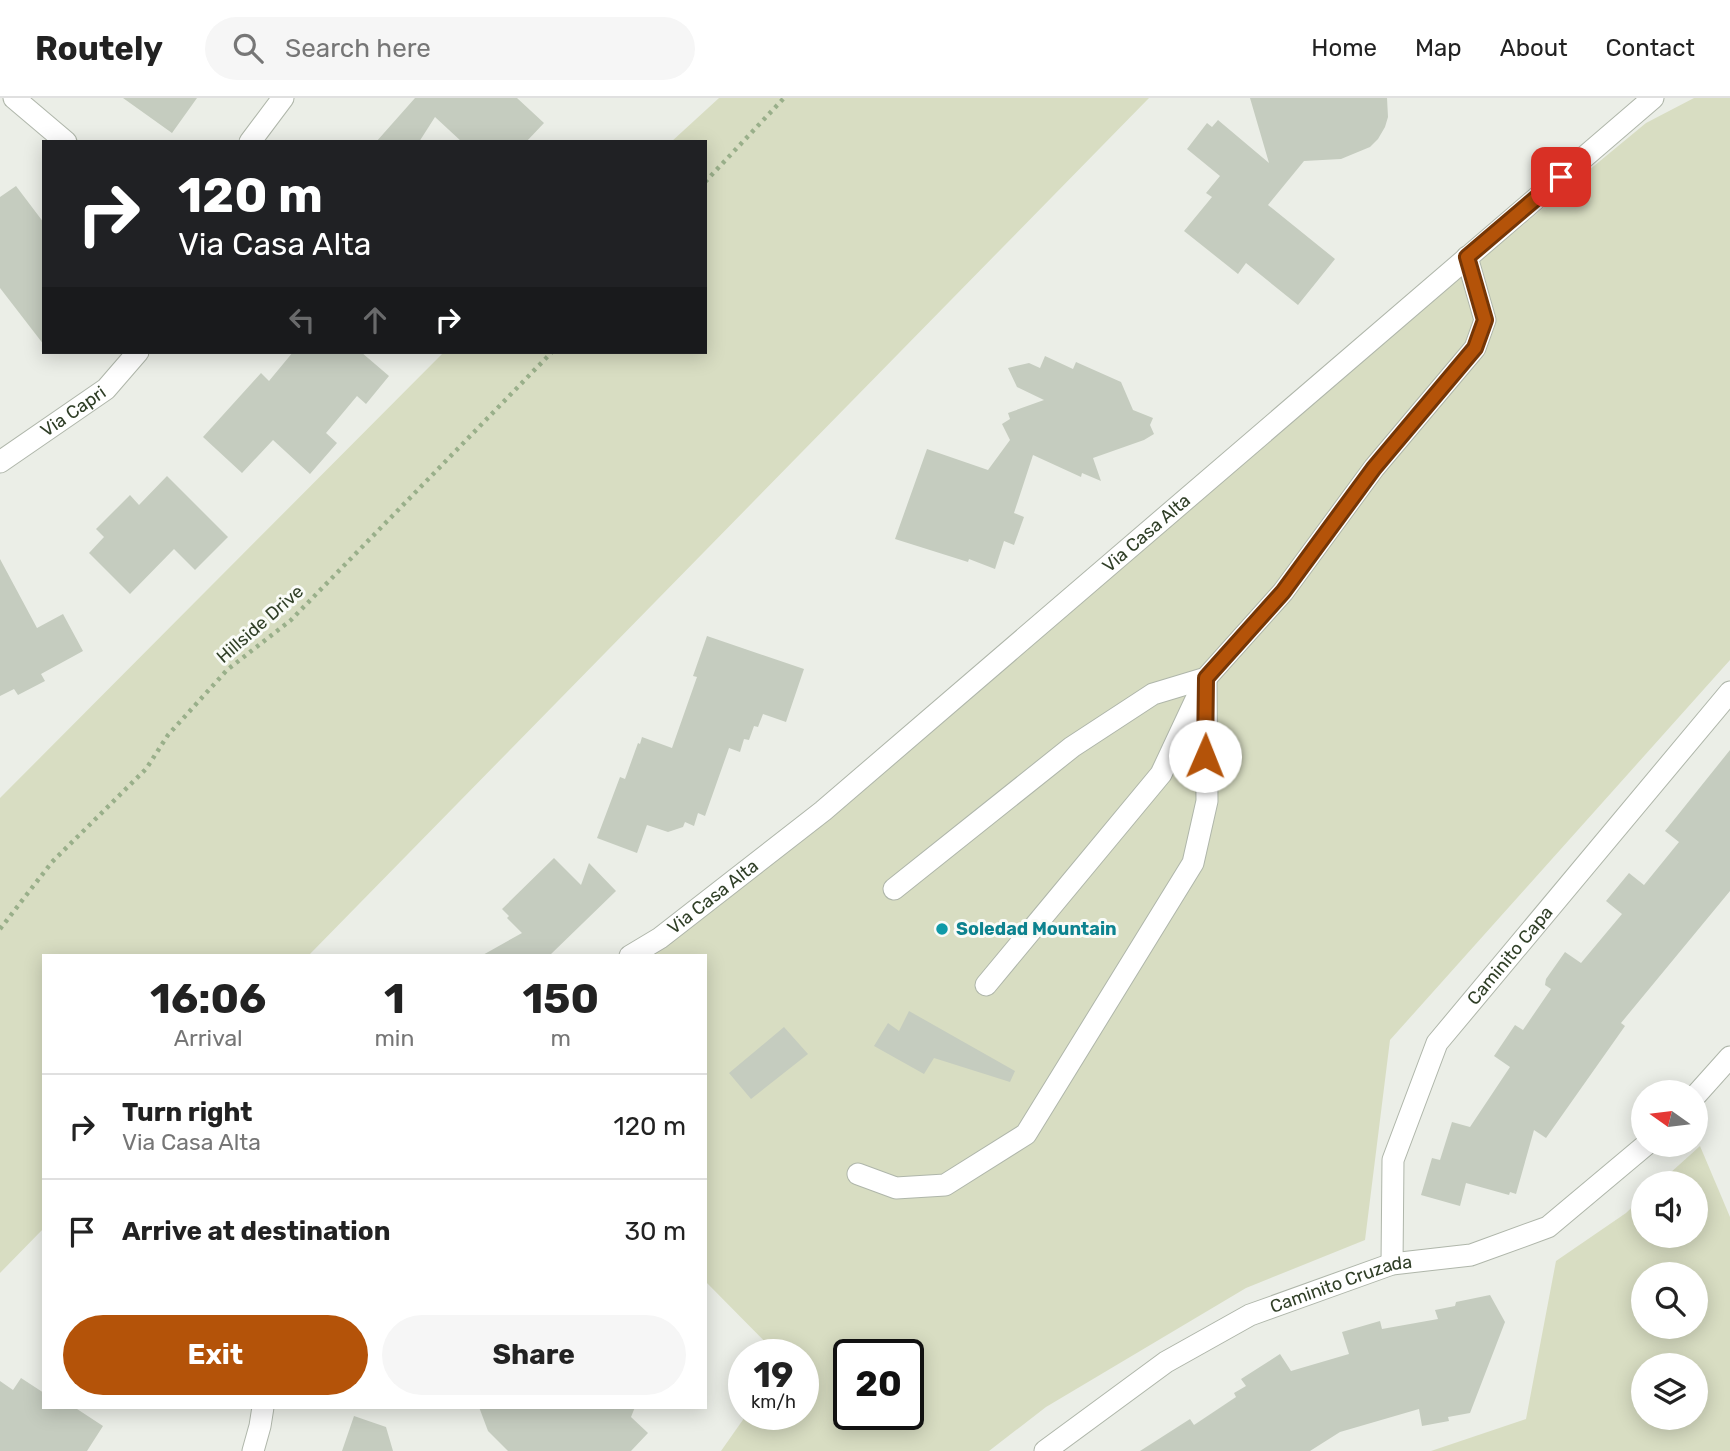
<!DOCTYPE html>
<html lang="en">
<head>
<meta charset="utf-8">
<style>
	body { margin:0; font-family:Rubik,sans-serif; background:#f6f6f6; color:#222; height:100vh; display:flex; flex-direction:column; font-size:26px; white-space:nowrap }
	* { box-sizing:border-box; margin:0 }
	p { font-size:23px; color:#767676 }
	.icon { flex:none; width:38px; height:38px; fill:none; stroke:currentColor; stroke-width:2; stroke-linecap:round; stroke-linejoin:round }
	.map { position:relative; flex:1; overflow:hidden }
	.side { position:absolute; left:42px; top:856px; width:665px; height:455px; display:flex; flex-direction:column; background:#fff; border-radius:0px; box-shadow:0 4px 18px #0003 }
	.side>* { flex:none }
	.top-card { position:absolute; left:42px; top:42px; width:665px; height:214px; border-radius:0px; box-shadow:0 4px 18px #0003; background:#202124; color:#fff; overflow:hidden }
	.needle { width:46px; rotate:284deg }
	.tools { position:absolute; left:1631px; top:982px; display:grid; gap:14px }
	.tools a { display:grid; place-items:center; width:77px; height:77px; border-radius:50%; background:#fff; box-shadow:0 4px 18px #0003; font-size:35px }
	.speed { position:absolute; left:728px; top:1241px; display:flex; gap:14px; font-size:35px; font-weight:700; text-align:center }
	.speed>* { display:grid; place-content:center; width:91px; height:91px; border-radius:50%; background:#fff; box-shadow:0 4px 18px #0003; line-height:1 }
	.speed small { font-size:18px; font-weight:400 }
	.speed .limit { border:4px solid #111; border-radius:10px; background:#fff; color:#111 }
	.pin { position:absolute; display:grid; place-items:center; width:60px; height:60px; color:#fff; margin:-30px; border-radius:14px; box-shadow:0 4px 10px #0006 }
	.me { position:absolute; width:77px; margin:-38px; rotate:1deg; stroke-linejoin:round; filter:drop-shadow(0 0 5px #0008) }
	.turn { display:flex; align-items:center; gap:24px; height:147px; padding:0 21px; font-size:32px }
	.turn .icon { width:91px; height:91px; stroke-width:2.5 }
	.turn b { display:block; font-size:49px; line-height:60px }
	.lanes { display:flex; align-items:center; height:66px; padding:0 21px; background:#0003; justify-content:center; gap:35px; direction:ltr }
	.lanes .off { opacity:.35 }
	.eta { display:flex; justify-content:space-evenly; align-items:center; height:119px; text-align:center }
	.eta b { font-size:42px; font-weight:700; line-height:49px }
	.button { display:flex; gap:14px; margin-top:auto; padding:14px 21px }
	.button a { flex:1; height:80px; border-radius:42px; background:#b45309; color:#fff; font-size:28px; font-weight:700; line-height:80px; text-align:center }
	.button a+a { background:#f6f6f6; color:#222 }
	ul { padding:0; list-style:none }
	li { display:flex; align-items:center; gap:21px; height:105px; padding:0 21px; border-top:2px solid #e0e0e0 }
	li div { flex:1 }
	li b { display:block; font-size:26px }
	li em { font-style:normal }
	header { display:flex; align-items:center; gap:42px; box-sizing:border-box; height:98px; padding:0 35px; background:#fff; border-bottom:2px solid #e0e0e0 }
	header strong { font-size:33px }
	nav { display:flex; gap:38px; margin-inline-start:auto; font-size:24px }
	.search { width:490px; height:63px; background:#f6f6f6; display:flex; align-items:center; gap:18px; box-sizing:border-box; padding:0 24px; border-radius:38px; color:#767676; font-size:26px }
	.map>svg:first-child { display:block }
</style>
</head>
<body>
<header>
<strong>Routely</strong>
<div class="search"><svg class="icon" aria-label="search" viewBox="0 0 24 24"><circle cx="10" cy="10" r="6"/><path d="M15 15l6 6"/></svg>Search here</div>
<nav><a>Home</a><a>Map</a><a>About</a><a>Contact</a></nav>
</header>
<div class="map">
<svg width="1730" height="1353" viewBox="0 0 1730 1353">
	<rect width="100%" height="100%" fill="#ebeee7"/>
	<path fill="#d8ddc2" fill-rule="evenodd" d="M 719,0 L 1149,0 L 309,857 L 44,858 L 44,1130 L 0,1175 L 0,700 L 444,254 L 705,254 L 705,44 L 671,44 Z
		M 1694,0 L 1730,0 L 1730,562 L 1390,942 L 1365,1142 L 1246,1190 L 1046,1309 L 989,1353 L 721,1353 L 747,1316 L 803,1316 L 803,1256 L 777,1256 L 705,1183 L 705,858 L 625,858 L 682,822 L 1646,25 ZM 849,1256 L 908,1256 L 908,1316 L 849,1316 Z
		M 1700,1048 L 1730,1119 L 1730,1353 L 1431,1353 L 1526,1321 L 1556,1163 L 1626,1115 L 1643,1099 L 1643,1138 L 1696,1138 L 1696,1085 L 1659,1085 ZM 1643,1176 L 1696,1176 L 1696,1228 L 1643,1228 ZM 1643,1267 L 1696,1267 L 1696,1320 L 1643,1320 Z"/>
	<path fill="#c5ccbf" d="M 123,0 L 197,0 L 172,35 Z
		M 415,0 L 517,0 L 544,25 L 526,44 L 462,44 L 435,19 L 419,44 L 376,44 Z
		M 1250,0 L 1387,0 L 1388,19 L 1385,29 L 1378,41 L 1370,49 L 1341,61 L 1304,63 L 1268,107 L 1335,161 L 1298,207 L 1246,165 L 1238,176 L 1184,133 L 1212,99 L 1206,95 L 1220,78 L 1187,51 L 1207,25 L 1212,29 L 1218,22 L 1269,65 Z
		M 16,88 L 44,125 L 44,247 L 0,190 L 0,99 Z
		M 293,254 L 361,254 L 389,278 L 366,306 L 357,298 L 326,335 L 337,345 L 310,376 L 273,342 L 242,375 L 203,339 L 261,275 L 269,283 Z
		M 1045,258 L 1073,271 L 1076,264 L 1121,284 L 1133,312 L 1153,320 L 1150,327 L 1154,336 L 1144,342 L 1093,360 L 1101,383 L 1082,375 L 1081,379 L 1033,357 L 1014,415 L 1024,419 L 1014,447 L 1004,443 L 995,471 L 969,461 L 968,464 L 895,441 L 927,351 L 988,372 L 1010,342 L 1002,326 L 1010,321 L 1008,315 L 1044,302 L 1017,289 L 1008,270 L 1029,265 L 1040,270 Z
		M 167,378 L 228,439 L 195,472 L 174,451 L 130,496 L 89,455 L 104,439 L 96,431 L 130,397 L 139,407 Z
		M 0,461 L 37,530 L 63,516 L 83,553 L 41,576 L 45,583 L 18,597 L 14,591 L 0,598 Z
		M 707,538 L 804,571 L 786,624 L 763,616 L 758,629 L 754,628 L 749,642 L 744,641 L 740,654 L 729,650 L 705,718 L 698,715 L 694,728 L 685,724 L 683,729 L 668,734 L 647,727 L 637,755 L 597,740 L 620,679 L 625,681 L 638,645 L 640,646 L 642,639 L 672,650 L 697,579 L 693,578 Z
		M 1730,652 L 1730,793 L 1621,925 L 1625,928 L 1546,1040 L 1534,1032 L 1516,1096 L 1510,1094 L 1509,1097 L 1466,1085 L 1460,1108 L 1421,1097 L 1432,1060 L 1440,1062 L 1452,1024 L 1470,1029 L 1510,969 L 1494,958 L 1515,927 L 1523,932 L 1551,891 L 1545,887 L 1546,881 L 1565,854 L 1581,865 L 1622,816 L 1606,803 L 1629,775 L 1644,787 L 1679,744 L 1665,733 Z
		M 554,760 L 581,787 L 589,765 L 616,793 L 549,858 L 481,858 L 522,835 L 507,820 L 509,818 L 502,811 Z
		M 909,913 L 1015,973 L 1010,984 L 934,960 L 924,976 L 874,948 L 888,925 L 899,933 Z
		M 784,929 L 808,956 L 751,1001 L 729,975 Z
		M 1490,1197 L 1505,1224 L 1470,1315 L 1448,1319 L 1449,1323 L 1422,1328 L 1419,1311 L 1340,1334 L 1310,1353 L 1140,1353 L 1190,1321 L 1194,1327 L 1236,1299 L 1234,1295 L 1246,1288 L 1241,1281 L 1280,1256 L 1291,1273 L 1349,1256 L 1342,1234 L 1380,1223 L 1382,1231 L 1438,1221 L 1435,1212 L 1455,1208 L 1456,1204 Z
		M 21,1280 L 44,1295 L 44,1309 L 74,1309 L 103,1328 L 87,1353 L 0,1353 L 0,1283 L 13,1292 Z
		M 479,1309 L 635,1309 L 631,1319 L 648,1335 L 631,1353 L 508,1353 L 488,1333 Z
		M 354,1318 L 386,1329 L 393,1353 L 342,1353 Z"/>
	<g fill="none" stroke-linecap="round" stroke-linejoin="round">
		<defs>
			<g id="minor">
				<path d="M 14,0 L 66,44"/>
				<path d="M 250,44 L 283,0"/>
				<path id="s1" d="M 0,364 L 106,291 L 138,254"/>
				<path d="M 894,791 L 1072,649 L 1153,596 L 1206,580 L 1283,494 L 1374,370 L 1475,250 L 1485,222 L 1467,159"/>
				<path id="s2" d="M 630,858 L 660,840 L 823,713 L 1653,0"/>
				<path d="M 1696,997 L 1730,959"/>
				<path d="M 858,1076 L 896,1090 L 945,1087 L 1026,1036 L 1193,765 L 1207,703 L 1206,580 L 1161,676 L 986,887"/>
				<path id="s3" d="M 1392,1166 L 1393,1062 L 1437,945 L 1730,594"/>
				<path d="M 253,1353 L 260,1328 L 263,1309"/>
				<path id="s4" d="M 1045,1353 L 1166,1264 L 1250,1217 L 1392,1166 L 1471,1157 L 1548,1129 L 1647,1046"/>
			</g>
		</defs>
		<use href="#minor" stroke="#afb6aa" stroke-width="23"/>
		<path stroke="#99af8a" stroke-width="4.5" stroke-dasharray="3.5 5" stroke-linecap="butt" d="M 705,84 L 784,0
			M 0,831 L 52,764 L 146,671 L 168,637 L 227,572 L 291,522 L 552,254"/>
		<use href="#minor" stroke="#fff" stroke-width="21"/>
	</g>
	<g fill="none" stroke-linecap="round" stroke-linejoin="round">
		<defs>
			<path id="route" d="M 1205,658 L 1206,580 L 1283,494 L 1374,370 L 1475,250 L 1485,222 L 1467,159 L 1561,79"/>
		</defs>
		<use href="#route" stroke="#753606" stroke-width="18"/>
		<use href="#route" stroke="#b45309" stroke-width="12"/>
	</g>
	<circle fill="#0f9aa8" stroke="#f9fbf7" stroke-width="2.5" cx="942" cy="831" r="7"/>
	<g text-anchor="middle" stroke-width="6" stroke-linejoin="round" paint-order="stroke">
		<g font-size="18" fill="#303f27" stroke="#f9fbf7">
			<text dy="6" stroke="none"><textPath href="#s1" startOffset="89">Via Capri</textPath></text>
			<text dy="6" stroke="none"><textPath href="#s2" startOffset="668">Via Casa Alta</textPath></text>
			<text transform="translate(260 526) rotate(-41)" y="6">Hillside Drive</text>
			<text dy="6" stroke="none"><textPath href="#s2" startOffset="102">Via Casa Alta</textPath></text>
			<text dy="6" stroke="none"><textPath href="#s3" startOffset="343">Caminito Capa</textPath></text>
			<text dy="6" stroke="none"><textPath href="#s4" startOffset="343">Caminito Cruzada</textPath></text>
		</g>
		<g font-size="18" font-weight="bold" fill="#0d838f" stroke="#f9fbf7" text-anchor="start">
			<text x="956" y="837">Soledad Mountain</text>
		</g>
	</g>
</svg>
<div class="tools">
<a><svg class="needle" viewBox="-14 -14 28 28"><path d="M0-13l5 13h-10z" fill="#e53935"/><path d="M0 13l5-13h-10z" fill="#767676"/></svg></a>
<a><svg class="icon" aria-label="sound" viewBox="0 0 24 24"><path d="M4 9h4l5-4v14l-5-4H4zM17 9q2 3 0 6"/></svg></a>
<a><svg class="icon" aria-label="search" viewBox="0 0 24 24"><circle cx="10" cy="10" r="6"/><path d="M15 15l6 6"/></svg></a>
<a><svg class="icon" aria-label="layers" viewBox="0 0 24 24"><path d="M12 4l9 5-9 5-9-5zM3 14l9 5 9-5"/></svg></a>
</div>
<div class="speed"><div>19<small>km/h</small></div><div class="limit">20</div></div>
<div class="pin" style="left:1561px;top:79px;background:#d93025"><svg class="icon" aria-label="arrive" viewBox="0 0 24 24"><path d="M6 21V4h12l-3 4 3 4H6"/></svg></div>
<svg class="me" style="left:1205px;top:658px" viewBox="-20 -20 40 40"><circle r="19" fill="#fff"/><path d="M0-13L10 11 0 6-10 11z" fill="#b45309"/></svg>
<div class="top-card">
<div class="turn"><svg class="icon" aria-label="right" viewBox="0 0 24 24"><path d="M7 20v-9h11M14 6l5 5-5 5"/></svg><div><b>120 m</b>Via Casa Alta</div></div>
<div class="lanes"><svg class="icon off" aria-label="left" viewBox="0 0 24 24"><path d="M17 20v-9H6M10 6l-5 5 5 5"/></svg><svg class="icon off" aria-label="ahead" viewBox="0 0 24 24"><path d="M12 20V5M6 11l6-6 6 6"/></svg><svg class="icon" aria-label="right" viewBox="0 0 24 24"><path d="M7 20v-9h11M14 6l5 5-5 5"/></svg></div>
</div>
<section class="side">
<div class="eta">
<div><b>16:06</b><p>Arrival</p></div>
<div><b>1</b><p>min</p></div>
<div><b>150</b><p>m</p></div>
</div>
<ul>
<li><svg class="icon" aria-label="right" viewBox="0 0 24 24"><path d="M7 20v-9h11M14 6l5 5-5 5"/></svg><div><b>Turn right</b><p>Via Casa Alta</p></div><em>120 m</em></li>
<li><svg class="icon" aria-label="arrive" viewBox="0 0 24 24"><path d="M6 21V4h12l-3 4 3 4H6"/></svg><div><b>Arrive at destination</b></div><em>30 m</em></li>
</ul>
<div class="button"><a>Exit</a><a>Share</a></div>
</section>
</div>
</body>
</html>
